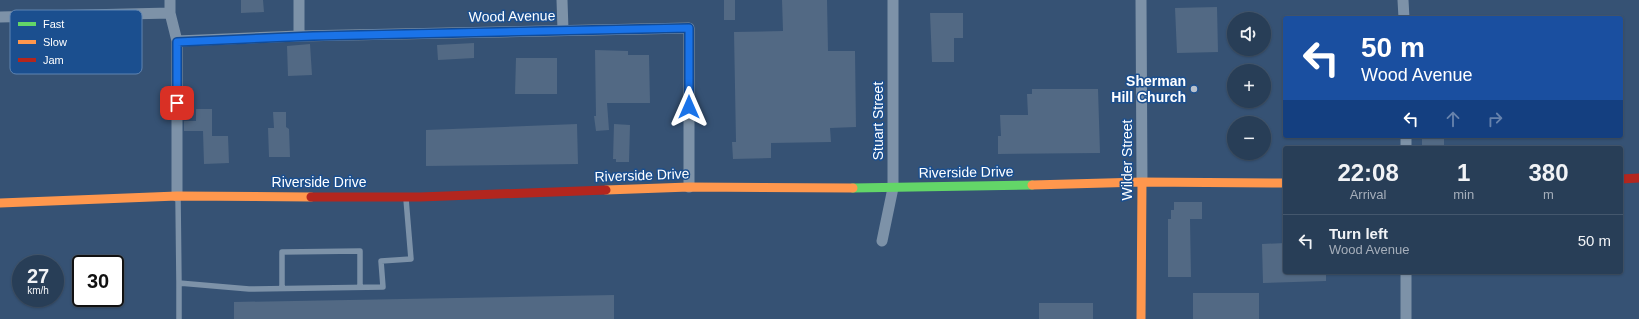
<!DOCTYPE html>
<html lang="en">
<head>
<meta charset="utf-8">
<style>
	body { margin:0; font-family:Helvetica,sans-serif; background:#30455d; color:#f1f3f6; height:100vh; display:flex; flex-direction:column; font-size:15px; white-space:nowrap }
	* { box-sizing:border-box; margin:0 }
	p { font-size:13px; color:#a5aeba }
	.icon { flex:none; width:22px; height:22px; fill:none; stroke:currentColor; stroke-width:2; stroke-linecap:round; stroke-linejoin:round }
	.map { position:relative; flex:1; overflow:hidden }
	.details { position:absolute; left:1283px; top:146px; width:340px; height:128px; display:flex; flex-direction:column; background:#283e57; border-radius:4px; box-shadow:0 1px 3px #0004,0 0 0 1px #44576d }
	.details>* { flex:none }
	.hud { position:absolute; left:1283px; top:16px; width:340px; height:122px; border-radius:4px; box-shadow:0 1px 3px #0004,0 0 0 1px #44576d; background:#1a4fa0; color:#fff; overflow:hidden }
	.buttons { position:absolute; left:1227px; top:12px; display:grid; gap:8px }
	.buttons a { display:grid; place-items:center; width:44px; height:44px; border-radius:50%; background:#283e57; box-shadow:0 1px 3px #0004,0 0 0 1px #44576d; font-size:20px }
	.speed { position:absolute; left:12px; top:255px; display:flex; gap:8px; font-size:20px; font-weight:700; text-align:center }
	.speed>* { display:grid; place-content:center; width:52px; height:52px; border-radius:50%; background:#283e57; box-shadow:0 1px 3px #0004,0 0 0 1px #44576d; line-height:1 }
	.speed small { font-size:10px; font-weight:400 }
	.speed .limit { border:2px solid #111; border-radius:6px; background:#fff; color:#111 }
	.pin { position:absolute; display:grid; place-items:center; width:34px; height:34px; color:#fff; margin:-17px; border-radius:8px; box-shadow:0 2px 6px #0006 }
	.me { position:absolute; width:44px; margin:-22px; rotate:0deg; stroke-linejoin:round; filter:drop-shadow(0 0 3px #0008) }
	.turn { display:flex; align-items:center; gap:14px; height:84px; padding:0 12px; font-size:18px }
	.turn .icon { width:52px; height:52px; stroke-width:2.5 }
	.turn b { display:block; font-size:28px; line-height:34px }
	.lanes { display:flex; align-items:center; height:38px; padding:0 12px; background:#0003; justify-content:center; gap:20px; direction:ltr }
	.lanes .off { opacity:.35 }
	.eta { display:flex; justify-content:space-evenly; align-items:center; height:68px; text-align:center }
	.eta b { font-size:24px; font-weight:700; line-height:28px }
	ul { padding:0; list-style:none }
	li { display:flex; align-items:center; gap:12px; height:52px; padding:0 12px; border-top:1px solid #44576d }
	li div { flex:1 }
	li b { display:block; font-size:15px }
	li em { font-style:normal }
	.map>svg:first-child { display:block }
</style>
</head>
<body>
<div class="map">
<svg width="1639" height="319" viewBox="0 0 1639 319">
	<rect width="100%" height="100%" fill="#365274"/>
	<path fill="#526984" d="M 241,0 L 263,0 L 264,12 L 241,13 Z
		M 724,0 L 735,0 L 735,20 L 724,20 Z
		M 782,0 L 827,0 L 828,51 L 855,51 L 856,127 L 830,128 L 831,142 L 771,143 L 771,158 L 733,159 L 732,142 L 736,142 L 734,32 L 783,31 Z
		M 1217,7 L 1218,52 L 1177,53 L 1175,8 Z
		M 930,13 L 963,13 L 963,38 L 954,38 L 954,62 L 932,62 Z
		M 474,43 L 474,58 L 438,60 L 437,45 Z
		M 310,44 L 312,75 L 288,76 L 287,46 Z
		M 595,50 L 628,51 L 628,55 L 649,55 L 650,103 L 607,103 L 609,130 L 596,131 L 594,116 L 596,116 Z
		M 516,58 L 557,58 L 557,94 L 515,94 Z
		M 1032,89 L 1098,89 L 1100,153 L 998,154 L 998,136 L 1001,136 L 1000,115 L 1028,115 L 1027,94 L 1032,94 Z
		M 196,109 L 212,109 L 212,136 L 228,136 L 229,163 L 204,164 L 203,131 L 184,131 L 184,121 L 196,121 Z
		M 273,112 L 286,112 L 286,127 L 289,129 L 290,157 L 269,157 L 268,128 L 274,128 Z
		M 577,124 L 578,164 L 426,166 L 426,130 Z
		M 614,124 L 630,125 L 629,162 L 616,162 L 616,159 L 613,159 Z
		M 1422,136 L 1444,136 L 1444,148 L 1422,148 Z
		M 1174,202 L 1202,202 L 1202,219 L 1190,219 L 1191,277 L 1168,277 L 1168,219 L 1171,219 L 1171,210 L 1174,210 Z
		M 1285,243 L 1285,272 L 1326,272 L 1326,281 L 1263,283 L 1262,244 Z
		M 1193,293 L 1259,293 L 1259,319 L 1193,319 Z
		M 614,295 L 614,319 L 234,319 L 234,302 Z
		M 1039,303 L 1093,303 L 1093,319 L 1039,319 Z"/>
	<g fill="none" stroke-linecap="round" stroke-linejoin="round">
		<path stroke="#7d92a8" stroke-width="5.5" d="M 178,197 L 179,283 L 249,289 L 383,287 L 381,261 L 411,259 L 406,199
			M 282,288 L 282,252 L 360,251 L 360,287
			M 179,319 L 179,283"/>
		<path stroke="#7d92a8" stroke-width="11" d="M 170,0 L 170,13 L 177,41 L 177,196
			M 562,0 L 563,30
			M 1141,0 L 1142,182
			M 1403,0 L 1404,18
			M 0,17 L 170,13
			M 299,36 L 299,0
			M 177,41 L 299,36 L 689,28 L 689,187
			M 1406,136 L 1406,148
			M 882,241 L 893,188 L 893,0
			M 1406,319 L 1406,272"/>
		<path stroke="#63d668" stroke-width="9" d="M 853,188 L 1032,185"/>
		<path stroke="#ff974d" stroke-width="9" d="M 1032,185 L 1142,182 L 1285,183
			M 606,190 L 689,187 L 853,188
			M 0,203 L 177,196 L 311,197
			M 1141,319 L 1142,182"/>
		<path stroke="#b3261e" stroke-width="9" d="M 1621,179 L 1639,178
			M 311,197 L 420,197 L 606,190"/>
	</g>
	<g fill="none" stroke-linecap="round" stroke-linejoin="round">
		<defs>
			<path id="route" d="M 177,103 L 177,42 L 313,36 L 689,28 L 689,107"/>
		</defs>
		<use href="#route" stroke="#114b97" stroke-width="10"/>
		<use href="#route" stroke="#1a73e8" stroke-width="7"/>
	</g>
	<circle fill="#b9c2ce" stroke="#1b4f8f" stroke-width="1.5" cx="1194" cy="89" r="4"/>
	<g text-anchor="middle" stroke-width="3" stroke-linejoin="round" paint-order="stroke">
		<g font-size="14" fill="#fff" stroke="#1b4f8f">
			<text transform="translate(512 16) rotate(-1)" y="5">Wood Avenue</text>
			<text transform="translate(878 121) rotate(-90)" y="5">Stuart Street</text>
			<text transform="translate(1127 160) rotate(-90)" y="5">Wilder Street</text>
			<text transform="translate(966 172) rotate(-1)" y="5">Riverside Drive</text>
			<text transform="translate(642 175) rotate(-2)" y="5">Riverside Drive</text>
			<text x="319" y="187">Riverside Drive</text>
		</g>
		<g font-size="14" font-weight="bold" fill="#fff" stroke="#1b4f8f" text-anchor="end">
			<text x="1186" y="86">Sherman<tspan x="1186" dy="16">Hill Church</tspan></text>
		</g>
	</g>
	<rect x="10" y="10" width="132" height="64" rx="6" fill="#1b4f8f" stroke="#5f84b1" stroke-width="1"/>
	<rect x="18" y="22" width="18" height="4" fill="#63d668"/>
	<rect x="18" y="40" width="18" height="4" fill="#ff974d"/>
	<rect x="18" y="58" width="18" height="4" fill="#b3261e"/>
	<g font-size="11" fill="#fff">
		<text x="43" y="28">Fast</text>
		<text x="43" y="46">Slow</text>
		<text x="43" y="64">Jam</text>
	</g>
</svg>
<div class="buttons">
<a><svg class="icon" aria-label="sound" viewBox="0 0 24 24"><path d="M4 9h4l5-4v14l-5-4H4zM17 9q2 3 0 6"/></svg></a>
<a>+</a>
<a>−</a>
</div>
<div class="speed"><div>27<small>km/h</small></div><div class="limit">30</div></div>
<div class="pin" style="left:177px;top:103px;background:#d93025"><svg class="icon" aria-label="arrive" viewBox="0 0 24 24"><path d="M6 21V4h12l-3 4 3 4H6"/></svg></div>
<svg class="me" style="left:689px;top:107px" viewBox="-20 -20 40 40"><path d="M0-17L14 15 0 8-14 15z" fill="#1a73e8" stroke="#fff" stroke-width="4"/></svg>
<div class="hud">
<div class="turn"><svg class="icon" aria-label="left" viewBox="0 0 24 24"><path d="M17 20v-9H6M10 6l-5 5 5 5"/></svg><div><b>50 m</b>Wood Avenue</div></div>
<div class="lanes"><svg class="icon" aria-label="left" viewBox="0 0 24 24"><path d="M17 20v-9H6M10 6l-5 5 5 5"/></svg><svg class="icon off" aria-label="ahead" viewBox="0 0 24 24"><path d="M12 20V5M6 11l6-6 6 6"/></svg><svg class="icon off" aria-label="right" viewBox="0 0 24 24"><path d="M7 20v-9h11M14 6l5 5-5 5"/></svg></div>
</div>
<section class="details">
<div class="eta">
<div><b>22:08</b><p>Arrival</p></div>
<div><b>1</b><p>min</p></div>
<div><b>380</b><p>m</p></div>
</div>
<ul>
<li><svg class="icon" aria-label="left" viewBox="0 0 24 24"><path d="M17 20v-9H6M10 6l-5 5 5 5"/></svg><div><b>Turn left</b><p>Wood Avenue</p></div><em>50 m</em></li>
</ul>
</section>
</div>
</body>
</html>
